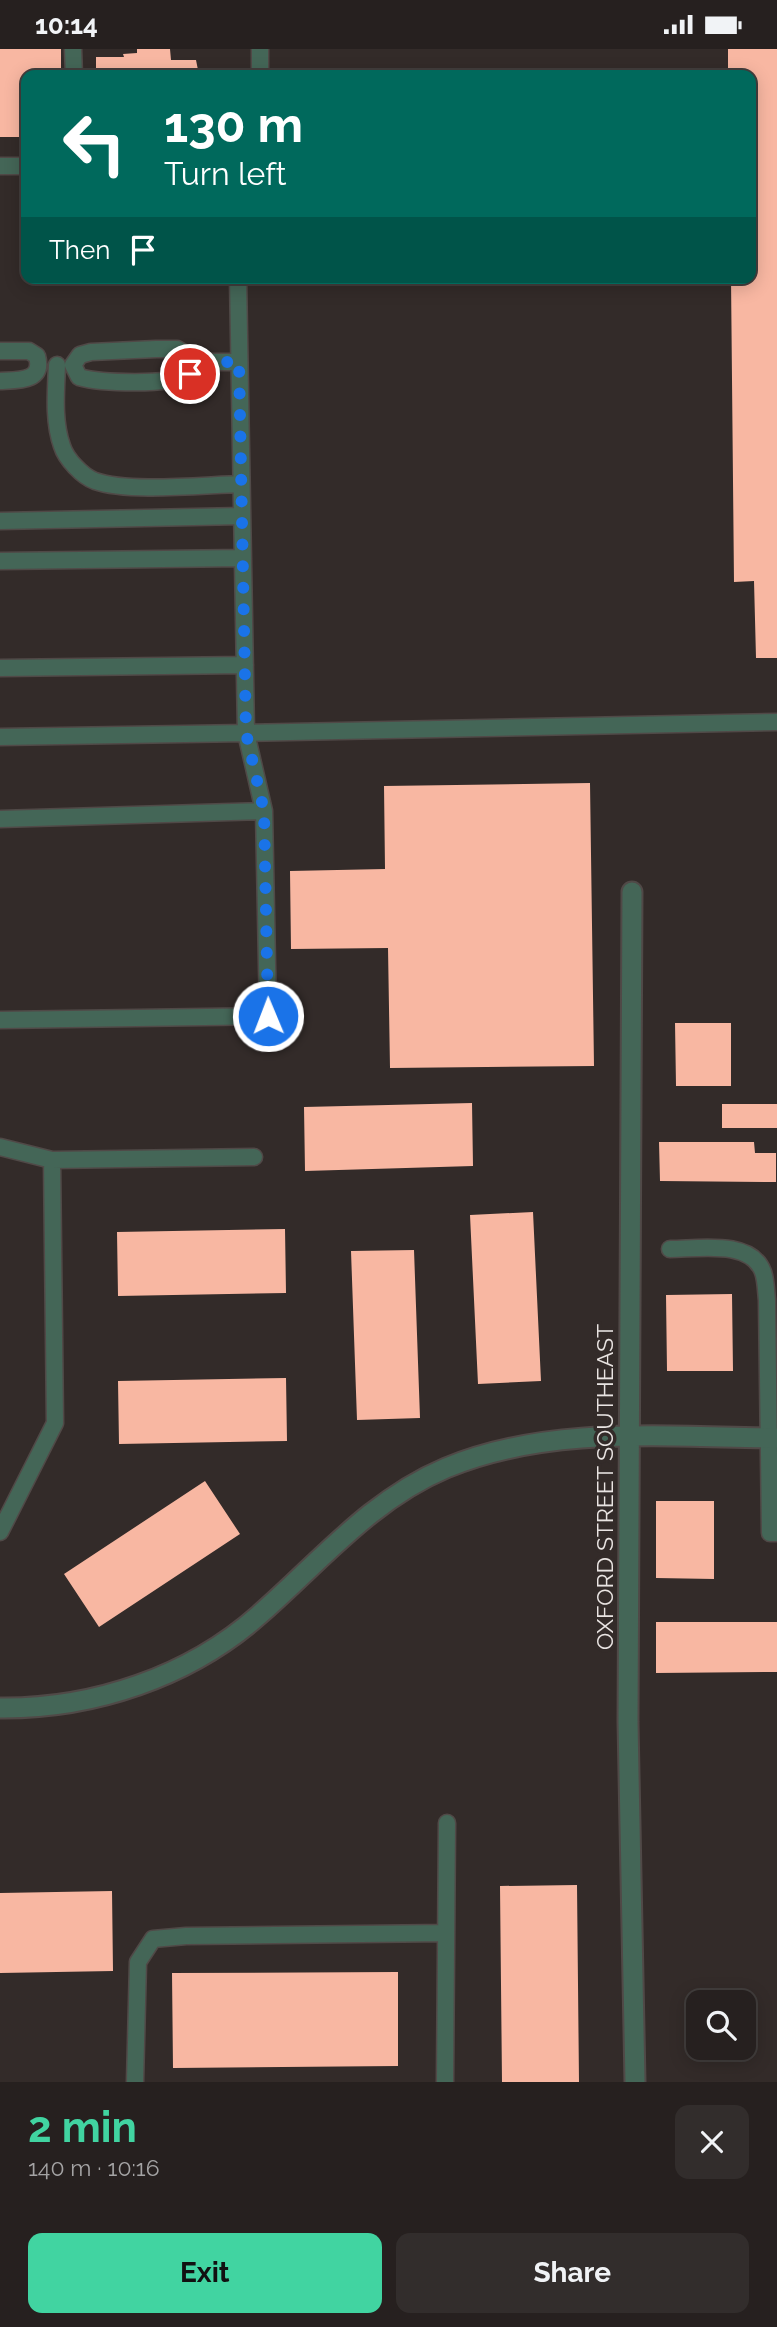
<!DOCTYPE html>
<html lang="en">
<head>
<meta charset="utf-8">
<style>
	body { margin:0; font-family:Raleway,sans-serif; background:#322d2c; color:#f1f3f6; height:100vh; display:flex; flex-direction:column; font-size:26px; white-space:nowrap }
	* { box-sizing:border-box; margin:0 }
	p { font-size:23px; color:#a4a3a4 }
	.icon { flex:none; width:38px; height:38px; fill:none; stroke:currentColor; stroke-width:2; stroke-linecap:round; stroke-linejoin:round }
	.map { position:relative; height:2033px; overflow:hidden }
	.panel { display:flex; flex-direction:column; background:#26201f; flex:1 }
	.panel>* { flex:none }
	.hud { position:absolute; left:21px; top:21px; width:735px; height:214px; border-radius:14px; box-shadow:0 4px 18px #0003,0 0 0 2px #423e3d; background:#00695c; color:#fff; overflow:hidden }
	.buttons { position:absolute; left:686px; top:1941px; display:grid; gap:14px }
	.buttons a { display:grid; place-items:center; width:70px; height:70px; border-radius:14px; background:#26201f; box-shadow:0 4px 18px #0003,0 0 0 2px #423e3d; font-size:35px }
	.pin { position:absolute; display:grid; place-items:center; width:60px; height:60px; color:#fff; margin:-30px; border:4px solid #fff; border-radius:50%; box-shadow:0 2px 7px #0007 }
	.me { position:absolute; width:77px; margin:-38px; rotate:359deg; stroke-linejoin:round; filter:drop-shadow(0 0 5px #0008) }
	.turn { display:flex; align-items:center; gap:24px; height:147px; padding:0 28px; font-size:32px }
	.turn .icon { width:91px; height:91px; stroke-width:2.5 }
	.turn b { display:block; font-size:49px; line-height:60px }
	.then { display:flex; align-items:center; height:66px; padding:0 28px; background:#0003; gap:14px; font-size:26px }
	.round { display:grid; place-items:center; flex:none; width:74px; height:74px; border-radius:14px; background:#322d2c }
	.headline { display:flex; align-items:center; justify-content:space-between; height:119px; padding:0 28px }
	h1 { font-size:42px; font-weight:700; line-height:52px; color:#41d4a1 }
	.primary-button { display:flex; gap:14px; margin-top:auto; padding:14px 28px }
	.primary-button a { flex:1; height:80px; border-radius:14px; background:#41d4a1; color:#111; font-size:28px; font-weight:700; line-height:80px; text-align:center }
	.primary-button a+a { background:#322d2c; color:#f1f3f6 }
	.status { display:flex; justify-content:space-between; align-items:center; height:49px; padding:0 35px; background:#26201f; direction:ltr }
	.status svg { height:19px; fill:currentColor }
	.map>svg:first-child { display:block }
</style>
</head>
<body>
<div class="status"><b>10:14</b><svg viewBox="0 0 49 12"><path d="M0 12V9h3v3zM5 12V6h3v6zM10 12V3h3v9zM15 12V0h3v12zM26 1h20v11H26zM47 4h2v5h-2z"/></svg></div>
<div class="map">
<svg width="777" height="2033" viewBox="0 0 777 2033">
	<rect width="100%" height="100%" fill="#332b29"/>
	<path fill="#f8b7a2" d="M 0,0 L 61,0 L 61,26 L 26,26 L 26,88 L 0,88 Z
		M 137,0 L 170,0 L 171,11 L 196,11 L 199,26 L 96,26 L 96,8 L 124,8 L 123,5 L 137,4 Z
		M 728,0 L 777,0 L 777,609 L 756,609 L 754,532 L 734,533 L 731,229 L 751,229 L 751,26 L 728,26 Z
		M 590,734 L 594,1017 L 390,1019 L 388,899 L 291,900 L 290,822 L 385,820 L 384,737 Z
		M 675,974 L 731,974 L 731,1037 L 676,1037 Z
		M 472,1054 L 473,1117 L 305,1122 L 304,1058 Z
		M 722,1055 L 777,1055 L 777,1079 L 722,1079 Z
		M 659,1093 L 754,1093 L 755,1104 L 776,1104 L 776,1133 L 660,1132 Z
		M 533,1163 L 541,1332 L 478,1335 L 470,1166 Z
		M 285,1180 L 286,1244 L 118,1247 L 117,1183 Z
		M 414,1201 L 420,1369 L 357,1371 L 351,1202 Z
		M 732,1245 L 733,1322 L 667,1322 L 666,1246 Z
		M 286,1329 L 287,1392 L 119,1395 L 118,1332 Z
		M 205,1432 L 240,1485 L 99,1578 L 64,1525 Z
		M 656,1452 L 714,1452 L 714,1530 L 656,1529 Z
		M 656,1573 L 777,1573 L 777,1623 L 656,1624 Z
		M 577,1836 L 579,2033 L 502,2033 L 500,1837 Z
		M 112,1842 L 113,1922 L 0,1924 L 0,1844 Z
		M 398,1923 L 398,2017 L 173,2019 L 172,1924 Z"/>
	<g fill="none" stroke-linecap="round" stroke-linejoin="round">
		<defs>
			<path id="service" d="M 73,0 L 74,26
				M 260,0 L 260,26
				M 0,117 L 26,117
				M 238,229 L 246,684 L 777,673
				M 0,302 L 29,302 L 37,307 C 44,333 18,331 0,332
				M 57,316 C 56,342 53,372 62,397 C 66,410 82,427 95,432 C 129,444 203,436 241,435
				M 73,316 L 80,306 L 91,303 L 156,300 L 177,300 L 199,313 L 239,313
				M 73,316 L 79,328 C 100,334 170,337 188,325 C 192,323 196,317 199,313
				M 0,472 L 242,467
				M 0,512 L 243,509
				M 0,619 L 245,616
				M 0,688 L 246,684 L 264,762
				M 0,770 L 264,762 L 268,967 L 0,971
				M 0,1098 L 52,1111 L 55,1374 L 0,1483
				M 52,1111 L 254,1108
				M 670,1200 C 698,1200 751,1190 763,1223 C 766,1231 766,1243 767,1251 L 770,1484 L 777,1484
				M 135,2033 L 138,1913 L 153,1890 L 186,1887 L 446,1884
				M 445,2033 L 447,1774"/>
			<path id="minor" d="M 632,843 L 628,1673 L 635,2033
				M 0,1659 C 93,1660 189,1628 259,1566 C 319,1514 370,1451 446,1419 C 549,1376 668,1388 777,1389"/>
		</defs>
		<use href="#service" stroke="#504947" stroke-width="19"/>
		<use href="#minor" stroke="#504947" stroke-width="23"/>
		<use href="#service" stroke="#446657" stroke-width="16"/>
		<use href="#minor" stroke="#446657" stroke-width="19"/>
	</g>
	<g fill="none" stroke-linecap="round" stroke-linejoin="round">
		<path stroke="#1a73e8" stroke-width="12" stroke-dasharray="0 21.6" d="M 190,325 L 199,313 L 239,313 L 246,684 L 264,762 L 268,967"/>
	</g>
	<g text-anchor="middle" stroke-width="7" stroke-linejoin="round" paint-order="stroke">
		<g font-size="23" fill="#e9e4e2" stroke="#332b29">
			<text transform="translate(605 1438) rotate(-90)" y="8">OXFORD STREET SOUTHEAST</text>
		</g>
	</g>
</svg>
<div class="buttons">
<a><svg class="icon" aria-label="search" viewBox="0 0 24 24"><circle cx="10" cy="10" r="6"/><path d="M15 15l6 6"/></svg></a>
</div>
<div class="pin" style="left:190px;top:325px;background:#d93025"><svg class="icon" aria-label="arrive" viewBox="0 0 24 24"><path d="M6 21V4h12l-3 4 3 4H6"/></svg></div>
<svg class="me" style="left:268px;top:967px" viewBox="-20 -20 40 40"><circle r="17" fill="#1a73e8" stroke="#fff" stroke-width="3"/><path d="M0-11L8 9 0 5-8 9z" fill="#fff"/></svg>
<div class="hud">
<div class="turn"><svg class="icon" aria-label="left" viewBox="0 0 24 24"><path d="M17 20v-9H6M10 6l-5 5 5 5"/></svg><div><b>130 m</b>Turn left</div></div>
<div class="then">Then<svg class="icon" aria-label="arrive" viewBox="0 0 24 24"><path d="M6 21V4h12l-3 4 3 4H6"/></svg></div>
</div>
</div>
<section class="panel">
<div class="headline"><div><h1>2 min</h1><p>140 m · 10:16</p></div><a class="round"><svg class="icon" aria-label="close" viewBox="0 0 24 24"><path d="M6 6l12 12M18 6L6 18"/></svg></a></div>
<div class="primary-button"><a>Exit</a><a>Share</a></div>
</section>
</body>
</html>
